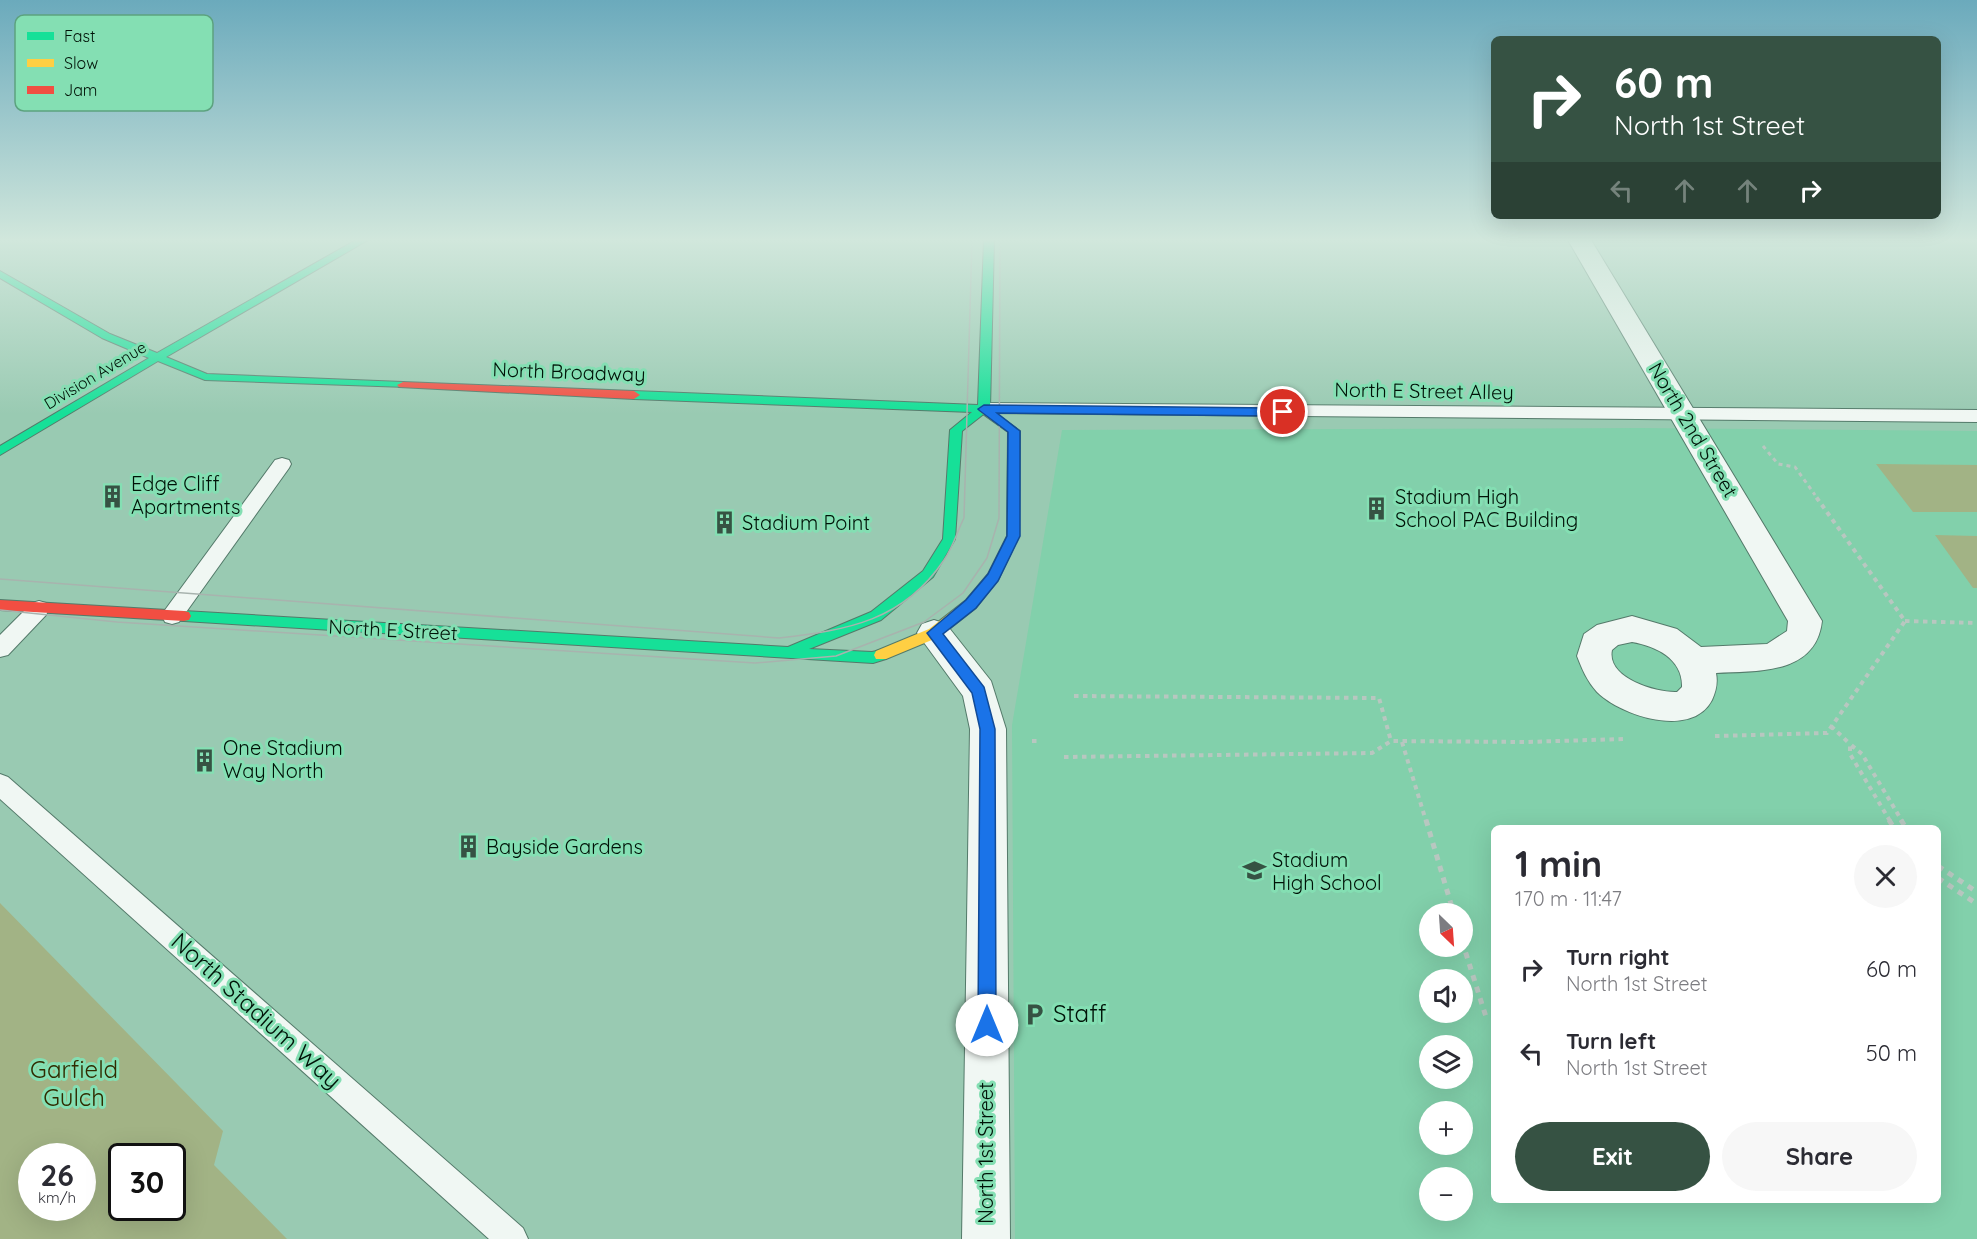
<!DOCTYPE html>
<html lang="en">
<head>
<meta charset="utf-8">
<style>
	body { margin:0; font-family:Quicksand,sans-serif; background:#f7f7f7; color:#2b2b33; height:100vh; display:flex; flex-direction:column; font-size:22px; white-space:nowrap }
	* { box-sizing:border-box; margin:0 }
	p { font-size:20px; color:#7c7c81 }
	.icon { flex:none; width:33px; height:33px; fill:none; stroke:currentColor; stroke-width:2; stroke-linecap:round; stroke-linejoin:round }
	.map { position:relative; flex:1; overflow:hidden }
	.details { position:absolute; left:1491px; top:825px; width:450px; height:378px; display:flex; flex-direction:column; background:#fff; border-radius:9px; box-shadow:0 6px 24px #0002 }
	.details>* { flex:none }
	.banner { position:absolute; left:1491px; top:36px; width:450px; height:183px; border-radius:9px; box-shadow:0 6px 24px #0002; background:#365243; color:#fff; overflow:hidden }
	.needle { width:39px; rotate:155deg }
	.buttons { position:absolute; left:1419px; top:903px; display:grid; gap:12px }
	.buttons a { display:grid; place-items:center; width:54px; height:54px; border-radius:50%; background:#fff; box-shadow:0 6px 24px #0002; font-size:30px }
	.speed { position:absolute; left:18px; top:1143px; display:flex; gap:12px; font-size:30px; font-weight:700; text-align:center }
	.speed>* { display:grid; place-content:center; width:78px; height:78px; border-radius:50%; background:#fff; box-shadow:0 6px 24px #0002; line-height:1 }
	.speed small { font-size:15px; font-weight:400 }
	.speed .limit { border:3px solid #111; border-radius:9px; background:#fff; color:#111 }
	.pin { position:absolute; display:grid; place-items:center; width:51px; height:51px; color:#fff; margin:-26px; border:3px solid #fff; border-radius:50%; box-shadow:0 2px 6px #0007 }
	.me { position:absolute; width:66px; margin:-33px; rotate:0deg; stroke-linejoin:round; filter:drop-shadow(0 0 4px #0008) }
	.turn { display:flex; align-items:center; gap:21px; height:126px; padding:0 24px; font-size:27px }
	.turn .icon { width:78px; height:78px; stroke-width:2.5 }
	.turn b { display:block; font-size:42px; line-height:51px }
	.lanes { display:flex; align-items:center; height:57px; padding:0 24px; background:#0003; justify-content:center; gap:30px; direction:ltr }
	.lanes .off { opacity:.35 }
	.round { display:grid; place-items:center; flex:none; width:63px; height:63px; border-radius:32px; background:#f7f7f7 }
	.headline { display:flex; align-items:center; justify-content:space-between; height:102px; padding:0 24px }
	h1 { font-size:36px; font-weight:700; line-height:45px }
	.action { display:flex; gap:12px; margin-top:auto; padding:12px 24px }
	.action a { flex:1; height:69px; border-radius:36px; background:#365243; color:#fff; font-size:24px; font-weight:700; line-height:69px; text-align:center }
	.action a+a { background:#f7f7f7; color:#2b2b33 }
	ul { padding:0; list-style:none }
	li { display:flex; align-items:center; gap:18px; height:84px; padding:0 24px }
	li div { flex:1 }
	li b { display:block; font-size:22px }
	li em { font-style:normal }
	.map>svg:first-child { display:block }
</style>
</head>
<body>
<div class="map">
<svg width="1977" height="1239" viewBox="0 0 1977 1239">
	<rect width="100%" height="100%" fill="#99cab2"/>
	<path fill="#82d0ab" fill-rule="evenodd" d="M 1640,428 L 1977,431 L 1977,1239 L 1015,1239 L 1012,725 L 1062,430 ZM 1494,828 L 1938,828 L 1938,1200 L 1494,1200 ZM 1430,914 L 1462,914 L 1462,946 L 1430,946 ZM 1430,980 L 1462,980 L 1462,1012 L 1430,1012 ZM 1430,1046 L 1462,1046 L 1462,1078 L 1430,1078 ZM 1430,1112 L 1462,1112 L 1462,1144 L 1430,1144 ZM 1430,1178 L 1462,1178 L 1462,1210 L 1430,1210 Z"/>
	<path fill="#a2b385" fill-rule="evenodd" d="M 1876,464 L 1977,465 L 1977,512 L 1913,512 Z
		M 1935,535 L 1977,536 L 1977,588 L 1973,588 Z
		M 0,903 L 223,1131 L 214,1165 L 287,1239 L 0,1239 ZM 32,1156 L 82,1156 L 82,1208 L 32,1208 ZM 122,1156 L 172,1156 L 172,1208 L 122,1208 Z"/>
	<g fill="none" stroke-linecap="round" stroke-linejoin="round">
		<defs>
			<path id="lane" d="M 984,403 L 1977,410 L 1977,422 L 978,413 L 975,409 Z
				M 282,458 L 289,460 L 291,464 L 289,468 L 179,622 L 172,624 L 165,622 L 162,616 L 165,610 L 275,460 Z
				M 39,601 L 46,603 L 49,609 L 46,615 L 8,655 L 0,657 L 0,635 L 32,603 Z
				M 0,774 L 8,777 L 523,1228 L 528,1239 L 489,1239 L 0,799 Z"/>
			<path id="street" d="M 1568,240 L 1591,240 L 1822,621 C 1816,675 1757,671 1716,673 C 1718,683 1716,691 1712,700 C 1692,739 1621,716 1597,692 C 1587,681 1582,669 1577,656 L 1584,634 L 1597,625 L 1632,616 L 1677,629 L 1701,647 L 1767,644 L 1787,631 L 1788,621 ZM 1632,642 C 1656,646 1683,659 1682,687 L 1677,692 C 1656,693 1606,678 1612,650 L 1618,645 Z
				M 934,620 L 946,624 L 991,681 L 1006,729 L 1010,1239 L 962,1239 L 970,729 L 963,696 L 917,633 L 922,624 Z"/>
			<path id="fast" d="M 356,240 L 368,240 L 166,357 L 207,374 L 403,382 L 409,385 L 407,387 L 205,380 L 158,361 L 0,455 L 0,446 L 149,358 L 102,338 L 0,278 L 0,271 L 110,334 L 157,353 Z
				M 984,240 L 994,240 L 990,409 L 962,431 L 955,539 L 933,577 L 881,620 L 809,649 L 872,652 L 881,650 L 886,651 L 888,655 L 886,659 L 873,663 L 184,621 L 179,620 L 177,616 L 179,612 L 184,611 L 788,647 L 871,612 L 923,571 L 943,539 L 950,430 L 972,412 L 634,399 L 628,395 L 634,391 L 978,405 Z"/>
			<path id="slow" d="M 984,405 L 1020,431 L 1019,536 L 998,580 L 976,608 L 939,637 L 886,659 L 876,659 L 874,655 L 876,651 L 929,629 L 966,600 L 988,574 L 1007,536 L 1008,432 L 980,412 L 978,409 Z"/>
			<path id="jam" d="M 403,382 L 634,391 L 640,395 L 634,399 L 399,387 L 397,385 Z
				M 0,600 L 184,611 L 189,612 L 191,616 L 189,620 L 184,621 L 0,610 Z"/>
		</defs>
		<use href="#lane" stroke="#547a6a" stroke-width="2"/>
		<use href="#street" stroke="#547a6a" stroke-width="2"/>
		<use href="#fast" stroke="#547a6a" stroke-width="2"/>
		<use href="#slow" stroke="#547a6a" stroke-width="2"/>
		<use href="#jam" stroke="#547a6a" stroke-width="2"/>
		<path stroke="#b8c7c0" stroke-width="3" stroke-dasharray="4 4" stroke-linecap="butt" d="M 1763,446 L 1778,464 L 1795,467 L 1815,495"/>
		<path stroke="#b8c7c0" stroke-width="4" stroke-dasharray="4.5 4.5" stroke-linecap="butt" d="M 1905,621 L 1977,623
			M 1074,696 L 1379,698 L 1391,741
			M 1831,726 L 1850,744
			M 1715,736 L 1827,733 L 1905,621 L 1814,494
			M 1032,741 L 1041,741
			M 1402,742 L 1426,821
			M 1064,757 L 1372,753 L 1391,741 L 1526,742 L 1623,739
			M 1890,821 L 1850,754 L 1850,744 L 1862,754 L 1902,821"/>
		<path stroke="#b8c7c0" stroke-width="5" stroke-dasharray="6 6" stroke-linecap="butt" d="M 1426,820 L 1454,914
			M 1889,820 L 1894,828
			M 1901,820 L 1906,828
			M 1938,866 L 1977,892
			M 1938,878 L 1977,904
			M 1462,941 L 1487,1020"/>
		<use href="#lane" fill="#f0f7f3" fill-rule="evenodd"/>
		<use href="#street" fill="#f0f7f3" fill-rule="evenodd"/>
		<use href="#fast" fill="#16e098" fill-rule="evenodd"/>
		<use href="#slow" fill="#ffcf43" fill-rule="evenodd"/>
		<use href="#jam" fill="#f24e42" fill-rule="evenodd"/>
		<path stroke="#a8b3ae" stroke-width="1.5" d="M 0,579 L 779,638 C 848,630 903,621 944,560 C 953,547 957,532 964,518 L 972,240
			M 0,610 L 117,622 L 755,663 L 836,656 L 924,622 L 963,593 L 987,558 L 999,518 L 1000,240"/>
	</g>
	<linearGradient id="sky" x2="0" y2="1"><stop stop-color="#6baabc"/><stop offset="0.58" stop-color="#d1e7dc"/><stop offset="1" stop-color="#d1e7dc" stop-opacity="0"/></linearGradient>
	<rect width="1977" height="414" fill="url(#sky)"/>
	<path fill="#1a73e8" stroke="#114b97" stroke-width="1.5" d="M 984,405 L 1283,408 L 1289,412 L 1283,416 L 997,413 L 1020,431 L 1020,536 L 998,581 L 976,608 L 943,634 L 984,687 L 995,729 L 996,1025 L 993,1031 L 987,1034 L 980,1031 L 978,1025 L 980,729 L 972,693 L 927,633 L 966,600 L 988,574 L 1007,536 L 1008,432 L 980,411 L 978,409 Z"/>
	<defs>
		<symbol id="building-bare" viewBox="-9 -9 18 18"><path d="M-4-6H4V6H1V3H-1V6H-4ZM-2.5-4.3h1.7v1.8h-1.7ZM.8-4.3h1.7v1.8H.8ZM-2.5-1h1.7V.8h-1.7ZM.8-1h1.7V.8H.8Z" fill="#365243" stroke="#84dfb3" stroke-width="2.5" paint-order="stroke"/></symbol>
		<symbol id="school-bare" viewBox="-9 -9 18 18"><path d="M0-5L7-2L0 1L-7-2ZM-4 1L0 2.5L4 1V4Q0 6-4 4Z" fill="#365243" stroke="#84dfb3" stroke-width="2.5" paint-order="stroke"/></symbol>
		<symbol id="parking-bare" viewBox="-9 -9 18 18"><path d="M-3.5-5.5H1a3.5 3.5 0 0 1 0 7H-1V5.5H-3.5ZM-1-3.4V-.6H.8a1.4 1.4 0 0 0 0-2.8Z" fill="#365243" stroke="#84dfb3" stroke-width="2.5" paint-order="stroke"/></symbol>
	</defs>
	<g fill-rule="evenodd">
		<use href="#building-bare" x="96" y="480" width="33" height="33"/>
		<use href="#building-bare" x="1360" y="492" width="33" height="33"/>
		<use href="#building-bare" x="708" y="506" width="33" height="33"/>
		<use href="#building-bare" x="188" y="744" width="33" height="33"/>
		<use href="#building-bare" x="452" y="830" width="33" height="33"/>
		<use href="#school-bare" x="1238" y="854" width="33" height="33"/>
		<use href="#parking-bare" x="1018" y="998" width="33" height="33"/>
	</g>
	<g text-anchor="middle" stroke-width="6" stroke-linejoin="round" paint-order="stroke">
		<g font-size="16" fill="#001207" stroke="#84dfb3">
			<text transform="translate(95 375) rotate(-31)" y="6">Division Avenue</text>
		</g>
		<g font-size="20" fill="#001207" stroke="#84dfb3">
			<text transform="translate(569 372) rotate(2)" y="7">North Broadway</text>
			<text transform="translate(1424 391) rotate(1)" y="7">North E Street Alley</text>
			<text transform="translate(1693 430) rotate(59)" y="7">North 2nd Street</text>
			<text transform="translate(393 630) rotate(3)" y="7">North E Street</text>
			<text transform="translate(986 1153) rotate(-90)" y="7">North 1st Street</text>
		</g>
		<g font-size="20" fill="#001207" stroke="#84dfb3" text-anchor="start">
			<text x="131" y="491">Edge Cliff<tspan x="131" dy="23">Apartments</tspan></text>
			<text x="1395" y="504">Stadium High<tspan x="1395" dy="23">School PAC Building</tspan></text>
			<text x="742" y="530">Stadium Point</text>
			<text x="223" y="755">One Stadium<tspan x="223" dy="23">Way North</tspan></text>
			<text x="486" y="854">Bayside Gardens</text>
			<text x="1272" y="867">Stadium<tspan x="1272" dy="23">High School</tspan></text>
		</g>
		<g font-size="24" fill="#001207" stroke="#84dfb3">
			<text transform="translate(256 1011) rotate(42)" y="8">North Stadium Way</text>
		</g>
		<g font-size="24" fill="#001207" stroke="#84dfb3" text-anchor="start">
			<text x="1053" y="1022">Staff</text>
		</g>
		<g font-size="24" fill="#312b00" stroke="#84dfb3">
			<text x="74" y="1078">Garfield<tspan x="74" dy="28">Gulch</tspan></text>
		</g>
	</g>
	<rect x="15" y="15" width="198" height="96" rx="9" fill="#84dfb3" stroke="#5ca27f" stroke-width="1.5"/>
	<rect x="27" y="32" width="27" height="8" fill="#16e098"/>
	<rect x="27" y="59" width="27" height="8" fill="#ffcf43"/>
	<rect x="27" y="86" width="27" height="8" fill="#f24e42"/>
	<g font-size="16" fill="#001207">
		<text x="64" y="42">Fast</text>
		<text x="64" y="69">Slow</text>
		<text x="64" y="96">Jam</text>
	</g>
</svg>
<div class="buttons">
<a><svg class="needle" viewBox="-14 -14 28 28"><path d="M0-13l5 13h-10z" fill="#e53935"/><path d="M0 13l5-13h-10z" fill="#7c7c81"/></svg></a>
<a><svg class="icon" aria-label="sound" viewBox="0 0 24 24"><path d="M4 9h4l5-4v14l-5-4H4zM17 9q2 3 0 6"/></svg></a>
<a><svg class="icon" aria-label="layers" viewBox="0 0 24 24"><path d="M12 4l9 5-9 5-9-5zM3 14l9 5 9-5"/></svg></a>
<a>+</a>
<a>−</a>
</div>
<div class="speed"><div>26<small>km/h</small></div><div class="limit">30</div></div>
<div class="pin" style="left:1283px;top:412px;background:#d93025"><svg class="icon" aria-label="arrive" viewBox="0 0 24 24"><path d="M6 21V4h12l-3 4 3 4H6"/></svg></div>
<svg class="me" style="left:987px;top:1025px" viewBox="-20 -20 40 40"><circle r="19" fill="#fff"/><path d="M0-13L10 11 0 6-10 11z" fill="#1a73e8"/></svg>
<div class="banner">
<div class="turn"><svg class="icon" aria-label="right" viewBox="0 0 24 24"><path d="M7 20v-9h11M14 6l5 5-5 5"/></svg><div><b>60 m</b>North 1st Street</div></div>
<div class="lanes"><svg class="icon off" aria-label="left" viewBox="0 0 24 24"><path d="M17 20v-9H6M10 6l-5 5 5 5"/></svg><svg class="icon off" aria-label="ahead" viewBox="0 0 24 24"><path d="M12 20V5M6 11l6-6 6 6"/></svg><svg class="icon off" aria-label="ahead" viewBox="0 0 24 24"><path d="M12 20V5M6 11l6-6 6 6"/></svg><svg class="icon" aria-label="right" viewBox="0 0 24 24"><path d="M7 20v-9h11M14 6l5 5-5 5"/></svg></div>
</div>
<section class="details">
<div class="headline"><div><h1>1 min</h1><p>170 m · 11:47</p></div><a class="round"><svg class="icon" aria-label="close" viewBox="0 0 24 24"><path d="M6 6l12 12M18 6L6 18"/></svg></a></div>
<ul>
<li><svg class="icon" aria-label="right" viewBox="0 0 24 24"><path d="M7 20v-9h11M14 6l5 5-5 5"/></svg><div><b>Turn right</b><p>North 1st Street</p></div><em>60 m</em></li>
<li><svg class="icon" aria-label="left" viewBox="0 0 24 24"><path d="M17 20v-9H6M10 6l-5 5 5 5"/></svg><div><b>Turn left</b><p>North 1st Street</p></div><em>50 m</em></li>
</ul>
<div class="action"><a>Exit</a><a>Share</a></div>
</section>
</div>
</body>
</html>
